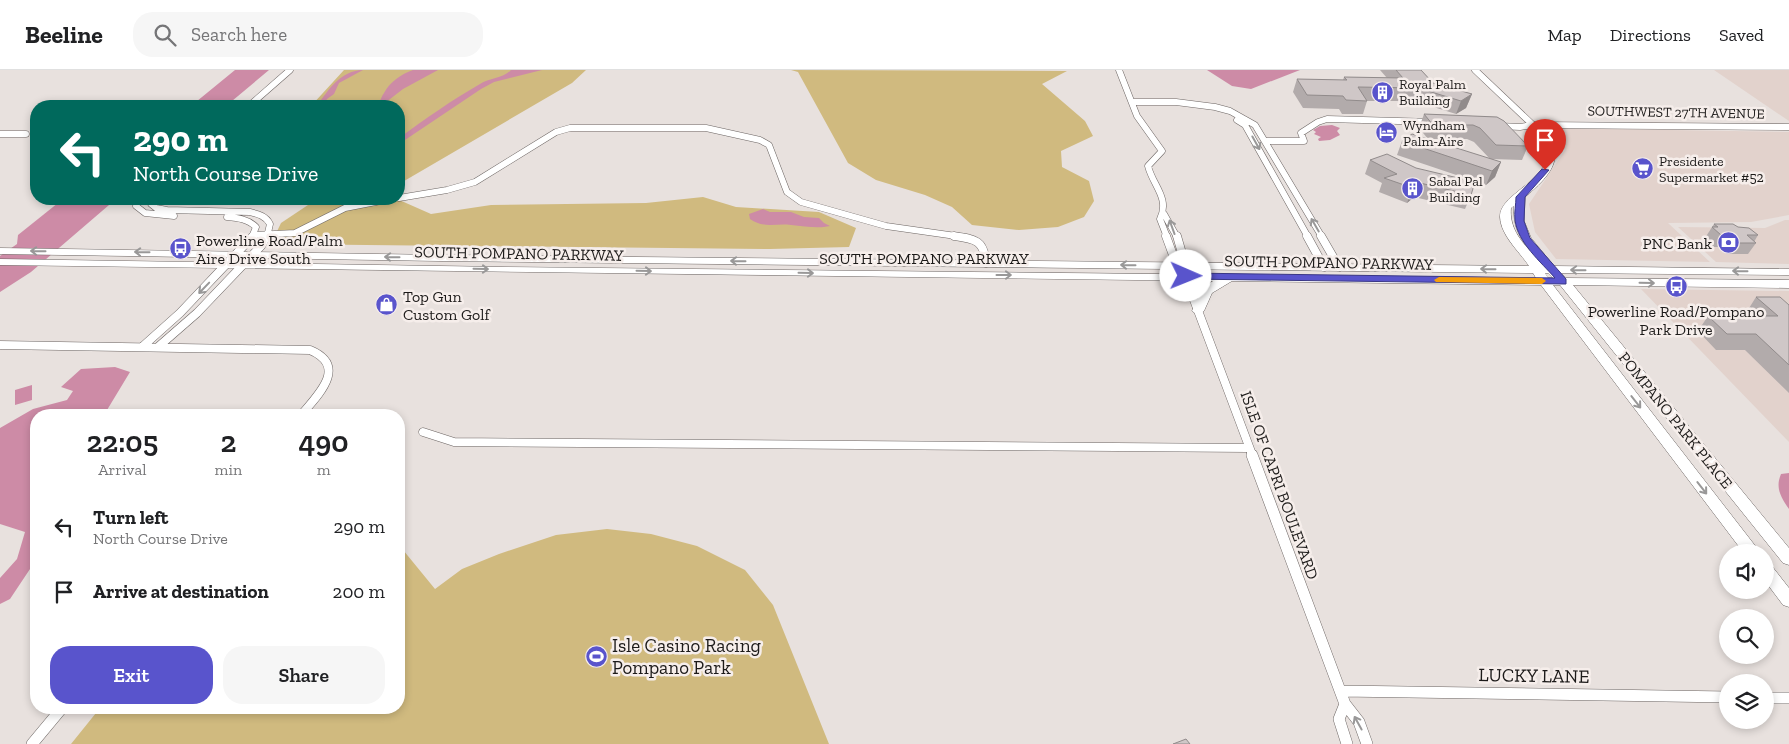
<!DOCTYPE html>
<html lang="en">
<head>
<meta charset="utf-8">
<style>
	body { margin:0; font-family:"Zilla Slab",serif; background:#f6f6f6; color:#202124; height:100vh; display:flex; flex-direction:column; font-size:19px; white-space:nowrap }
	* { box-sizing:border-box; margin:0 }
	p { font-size:16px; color:#757577 }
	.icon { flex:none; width:28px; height:28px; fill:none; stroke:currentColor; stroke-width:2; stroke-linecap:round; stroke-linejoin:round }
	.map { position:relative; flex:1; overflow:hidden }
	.drawer { position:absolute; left:30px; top:339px; width:375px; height:305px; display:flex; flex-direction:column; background:#fff; border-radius:20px; box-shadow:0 2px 8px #0003 }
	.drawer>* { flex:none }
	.top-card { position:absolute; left:30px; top:30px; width:375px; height:105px; border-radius:20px; box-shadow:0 2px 8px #0003; background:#00695c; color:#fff; overflow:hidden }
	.fabs { position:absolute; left:1719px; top:474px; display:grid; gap:10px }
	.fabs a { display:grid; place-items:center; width:55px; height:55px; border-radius:50%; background:#fff; box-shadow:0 2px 8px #0003; font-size:25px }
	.pin { position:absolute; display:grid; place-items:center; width:42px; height:42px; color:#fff; margin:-51px -21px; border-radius:50% 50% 50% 0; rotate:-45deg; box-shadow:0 0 5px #0007 }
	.pin .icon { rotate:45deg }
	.me { position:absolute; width:55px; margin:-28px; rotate:91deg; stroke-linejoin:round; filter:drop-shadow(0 0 4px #0008) }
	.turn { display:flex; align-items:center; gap:18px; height:105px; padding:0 20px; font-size:22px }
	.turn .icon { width:65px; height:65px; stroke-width:2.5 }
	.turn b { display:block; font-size:35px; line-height:42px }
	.eta { display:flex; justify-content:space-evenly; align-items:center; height:85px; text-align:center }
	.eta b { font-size:30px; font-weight:600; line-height:35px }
	.button { display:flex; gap:10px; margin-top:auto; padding:10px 20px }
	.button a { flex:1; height:58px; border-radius:20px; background:#5954cc; color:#fff; font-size:20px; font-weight:600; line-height:58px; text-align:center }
	.button a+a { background:#f6f6f6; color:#202124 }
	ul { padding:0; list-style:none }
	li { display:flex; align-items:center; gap:15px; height:65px; padding:0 20px }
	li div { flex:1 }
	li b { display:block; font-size:19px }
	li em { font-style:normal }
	header { display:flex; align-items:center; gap:30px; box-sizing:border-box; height:70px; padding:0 25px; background:#fff; border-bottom:1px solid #e0e0e0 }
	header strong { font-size:24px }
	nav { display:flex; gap:28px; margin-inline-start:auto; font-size:18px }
	.search { width:350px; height:45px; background:#f6f6f6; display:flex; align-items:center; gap:12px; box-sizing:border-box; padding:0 18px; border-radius:20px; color:#757577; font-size:19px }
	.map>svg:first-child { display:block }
</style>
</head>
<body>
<header>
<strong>Beeline</strong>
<div class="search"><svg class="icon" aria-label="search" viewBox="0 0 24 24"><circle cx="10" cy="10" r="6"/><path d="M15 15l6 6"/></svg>Search here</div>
<nav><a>Map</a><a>Directions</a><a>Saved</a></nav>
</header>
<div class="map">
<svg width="1789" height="674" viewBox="0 0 1789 674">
	<rect width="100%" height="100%" fill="#e8e1de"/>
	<path fill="#e2d2cc" d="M 1714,0 L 1789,0 L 1789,51 Z
		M 1545,58 L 1789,62 L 1789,145 L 1751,152 L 1668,153 L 1710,192 L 1556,189 L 1535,162 L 1529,134 L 1565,80 Z
		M 1785,150 L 1789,150 L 1789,194 L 1716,192 L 1678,157 L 1765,158 Z
		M 1641,219 L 1789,221 L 1789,372 Z"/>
	<path fill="#d0ba7f" d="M 344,0 L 586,0 L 572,13 L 399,114 L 399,36 L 311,36 Z
		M 791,0 L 1067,1 L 1042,14 L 1085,51 L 1093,66 L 1061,81 L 1062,97 L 1089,111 L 1094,131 L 1084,147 L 1058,157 L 1019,160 L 972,155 L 952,137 L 925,125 L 876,110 L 848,93 L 798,2 Z
		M 703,127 L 736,137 L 819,142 L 856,158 L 849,177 L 770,179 L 271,174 L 281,153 L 317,129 L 397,129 L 431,144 L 491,135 L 646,133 Z
		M 607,459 L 651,464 L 697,476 L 745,500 L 773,535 L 829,674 L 71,674 L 100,638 L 399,638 L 399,475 L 435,519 L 462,499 L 499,484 L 556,465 Z"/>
	<path fill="#cd8ba6" d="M 235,0 L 269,0 L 226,36 L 191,36 Z
		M 363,0 L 339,13 L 334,24 L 327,29 L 323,36 L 317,36 C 328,20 341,0 363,0 Z
		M 413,0 L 438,0 L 403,19 L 381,36 L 375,36 C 381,32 380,29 384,23 C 390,12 401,4 413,0 Z
		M 511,0 L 542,0 L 494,12 L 481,19 L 399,74 L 399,68 C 425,49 452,30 480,14 C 489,8 504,8 511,0 Z
		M 1207,0 L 1300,0 L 1251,19 L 1232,16 Z
		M 1332,55 L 1340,58 L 1337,61 L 1340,65 L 1330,70 L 1319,71 L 1318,69 L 1321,67 L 1314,64 L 1316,62 L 1313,60 L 1320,56 Z
		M 63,129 L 116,129 L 31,202 L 0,222 L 0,186 L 17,174 L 18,165 Z
		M 763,139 L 770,142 L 791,142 L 804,147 L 819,148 L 824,153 L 830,156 C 817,159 805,156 791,155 C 776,153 764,159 750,149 L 749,144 Z
		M 115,297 L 130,302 L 104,345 L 36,345 L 36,490 L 10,529 L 0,534 L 0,508 L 17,489 L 25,462 L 0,454 L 0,358 L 33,339 L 67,330 L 73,321 L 61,317 L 81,299 Z
		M 32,315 L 32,330 L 15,335 L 15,320 Z
		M 1789,403 L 1789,439 C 1781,427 1775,418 1781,404 Z"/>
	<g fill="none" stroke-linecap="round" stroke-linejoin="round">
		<defs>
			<path id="street-far2" d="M 1119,0 L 1137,46 L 1162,81 L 1148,96 C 1153,116 1170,128 1160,149 L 1167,167
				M 1475,0 L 1533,55
				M 1132,32 L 1176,32 L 1215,37 L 1230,41 L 1255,55 L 1322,167
				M 249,36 L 290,0
				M 1237,50 L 1245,55 L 1308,167
				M 1499,56 L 1520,57 L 1533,55
				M 0,64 L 26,64
				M 1266,71 L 1304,71 L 1301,63 L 1318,52 L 1327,49 L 1434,52
				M 399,128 L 447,120 L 475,112 L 556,62 L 570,58 L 706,58 L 760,70 L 769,75 L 787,122 L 801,132 L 886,156 L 963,167
				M 138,129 L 136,136 L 145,143 L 174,146
				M 150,129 L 151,134 L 156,138 L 167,140 L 250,142 C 258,144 266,146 270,154 L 267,167
				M 1164,144 L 1177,167
				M 227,147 C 238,148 248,149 256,157 L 252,167
				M 254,165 L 295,163 L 345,138 L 391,129"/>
			<path id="street-far1" d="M 954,166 C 975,169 984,170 986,193
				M 1166,166 L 1177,196 L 1181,201
				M 1177,166 L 1186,197 L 1188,214 L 1253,387
				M 1307,166 L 1324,197
				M 1321,166 L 1339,197
				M 0,275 L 310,280 C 348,296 319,324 301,345
				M 142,277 L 180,243 L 253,166
				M 158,277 L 197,243 L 261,176 L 267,166
				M 423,362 L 454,372 L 1248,378"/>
			<path id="street" d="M 1252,385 L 1345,634 L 1359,652 L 1367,674
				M 1341,621 L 1728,627
				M 1765,628 L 1789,628
				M 1345,634 L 1339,649 L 1347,674
				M 32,674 L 62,638"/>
			<path id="secondary" d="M 1533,52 L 1789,54 L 1789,60 L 1541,58 C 1569,86 1550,106 1525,127 L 1524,151 L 1531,168 L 1554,196 L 1789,199 L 1789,205 L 1561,203 L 1566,208 L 1789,210 L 1789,218 L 1573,215 L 1789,478 L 1789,495 L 1783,493 L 1560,215 L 1553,215 L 1760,482 L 1743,482 L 1541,215 L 1232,211 L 1212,223 L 1204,241 L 1198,245 L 1192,241 C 1197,229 1201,218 1213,211 L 0,195 L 0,189 L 502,197 L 1536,208 L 1533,203 L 440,191 L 0,184 L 0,178 L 440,185 L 1529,196 C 1519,181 1501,166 1500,147 C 1499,122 1557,109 1545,76 C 1542,68 1534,62 1528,55 ZM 1514,136 C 1513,157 1519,167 1532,183 C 1520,170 1509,157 1511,138 ZM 1545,203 L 1548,203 L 1553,208 L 1548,208 Z
				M 1765,493 L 1771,495 L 1789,518 L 1789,537 L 1783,535 L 1765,511 Z"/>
		</defs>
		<use href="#street-far2" stroke="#6c6563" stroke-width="7"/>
		<use href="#street-far1" stroke="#6c6563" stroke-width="9"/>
		<use href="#street" stroke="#6c6563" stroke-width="12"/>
		<use href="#secondary" stroke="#6c6563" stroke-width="1"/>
		<use href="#street-far2" stroke="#fff" stroke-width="6"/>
		<use href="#street-far1" stroke="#fff" stroke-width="8"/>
		<use href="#street" stroke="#fff" stroke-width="11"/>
		<use href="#secondary" fill="#fff" fill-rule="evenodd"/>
	</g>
	<path fill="#b2abab" d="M 1380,0 L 1421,0 L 1433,13 L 1472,24 L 1466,38 L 1456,44 L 1414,31 L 1367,31 L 1363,44 L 1342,44 L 1339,39 L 1303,38 L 1293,22 L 1297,9 L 1343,10 L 1344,7 L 1387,8 Z
		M 1424,44 L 1497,47 L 1528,76 L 1522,90 L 1491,89 L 1501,92 L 1495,107 L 1486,115 L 1397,85 L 1402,71 L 1490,89 L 1474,72 L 1467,69 L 1428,69 L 1419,58 Z
		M 1370,90 L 1471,125 L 1465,139 L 1414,127 L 1407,133 L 1379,122 L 1382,113 L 1365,104 Z
		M 1714,154 L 1738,157 L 1758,165 L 1754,172 L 1756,173 L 1748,184 L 1728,184 L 1719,177 L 1714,177 L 1705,168 Z
		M 1756,227 L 1789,235 L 1789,323 L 1745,280 L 1716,280 L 1698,261 L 1708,246 L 1750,246 L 1746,243 Z"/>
	<path fill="#918b8b" d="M 1472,24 L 1466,38 L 1456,44 L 1461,31 Z
		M 1501,92 L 1495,107 L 1486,115 L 1492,101 Z
		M 1420,113 L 1414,127 L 1407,133 L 1413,118 Z"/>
	<path fill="#cfc7c7" stroke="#918b8b" d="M 1396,0 L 1421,0 L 1433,13 L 1472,24 L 1461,31 L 1418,18 L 1358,17 L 1367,31 L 1346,30 L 1343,26 L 1307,25 L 1297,9 L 1347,10 L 1344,7 L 1403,8 Z
		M 1424,44 L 1497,47 L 1504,51 L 1528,76 L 1496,75 L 1480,58 L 1473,55 L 1433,55 Z
		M 1412,64 L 1501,92 L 1492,101 L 1402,71 Z
		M 1387,84 L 1416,98 L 1475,112 L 1471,125 L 1420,113 L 1413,118 L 1384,108 L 1397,104 L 1370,90 Z
		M 1714,154 L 1733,154 L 1738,157 L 1749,158 L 1758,165 L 1747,165 L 1756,173 L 1735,173 L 1726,165 L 1721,165 L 1712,157 L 1718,157 Z
		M 1756,227 L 1780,227 L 1789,235 L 1789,295 L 1756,264 L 1727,264 L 1708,246 L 1778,246 Z
		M 1186,669 L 1190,674 L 1173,674 Z"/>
	<defs><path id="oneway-shaft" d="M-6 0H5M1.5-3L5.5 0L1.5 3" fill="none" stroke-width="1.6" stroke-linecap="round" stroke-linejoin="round" transform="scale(1.25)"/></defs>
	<g stroke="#999898">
		<use href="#oneway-shaft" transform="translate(1256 73) rotate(61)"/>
		<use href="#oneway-shaft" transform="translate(1315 155) rotate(-120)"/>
		<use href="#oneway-shaft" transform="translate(1172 157) rotate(-110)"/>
		<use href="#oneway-shaft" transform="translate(38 181) rotate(-179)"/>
		<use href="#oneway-shaft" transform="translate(142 182) rotate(-179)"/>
		<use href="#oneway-shaft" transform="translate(392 187) rotate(-179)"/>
		<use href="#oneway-shaft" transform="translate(738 191) rotate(-179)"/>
		<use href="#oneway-shaft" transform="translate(1128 195) rotate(-179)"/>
		<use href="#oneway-shaft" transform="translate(481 199) rotate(1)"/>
		<use href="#oneway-shaft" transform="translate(1488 199) rotate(-179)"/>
		<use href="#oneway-shaft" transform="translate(1578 200) rotate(-179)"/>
		<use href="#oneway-shaft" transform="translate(644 201) rotate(1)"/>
		<use href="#oneway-shaft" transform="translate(1740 201) rotate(-179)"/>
		<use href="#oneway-shaft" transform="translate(806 203) rotate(1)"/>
		<use href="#oneway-shaft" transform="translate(1004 205)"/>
		<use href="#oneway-shaft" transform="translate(1647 213) rotate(1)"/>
		<use href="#oneway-shaft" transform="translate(204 218) rotate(134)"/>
		<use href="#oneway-shaft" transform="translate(1636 332) rotate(52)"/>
		<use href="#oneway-shaft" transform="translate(1702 418) rotate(52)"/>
		<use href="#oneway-shaft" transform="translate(1358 653) rotate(-119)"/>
	</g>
	<path fill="#5954cc" stroke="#3a3785" d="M 1542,99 L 1549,100 L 1525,127 L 1524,151 L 1530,168 L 1566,209 L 1566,214 L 1186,209 L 1181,206 L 1186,203 L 1555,208 C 1541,192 1518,173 1515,150 C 1514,143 1516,134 1516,127 Z"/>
	<path fill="#f59e0b" d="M 1439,207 L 1542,208 L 1546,211 L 1542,214 L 1436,212 L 1434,210 Z"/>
	<defs>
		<symbol id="building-disc" viewBox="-11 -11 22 22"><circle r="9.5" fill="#5954cc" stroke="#f6eeeb"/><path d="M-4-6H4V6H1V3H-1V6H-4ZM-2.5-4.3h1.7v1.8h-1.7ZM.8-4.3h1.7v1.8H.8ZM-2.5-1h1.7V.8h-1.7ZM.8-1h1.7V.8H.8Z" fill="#fff"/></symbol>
		<symbol id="hotel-disc" viewBox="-11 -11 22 22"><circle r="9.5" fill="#5954cc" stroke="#f6eeeb"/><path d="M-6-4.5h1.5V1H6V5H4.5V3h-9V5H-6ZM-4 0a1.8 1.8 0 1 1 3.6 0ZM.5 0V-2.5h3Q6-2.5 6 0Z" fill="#fff"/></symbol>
		<symbol id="supermarket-disc" viewBox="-11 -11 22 22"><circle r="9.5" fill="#5954cc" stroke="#f6eeeb"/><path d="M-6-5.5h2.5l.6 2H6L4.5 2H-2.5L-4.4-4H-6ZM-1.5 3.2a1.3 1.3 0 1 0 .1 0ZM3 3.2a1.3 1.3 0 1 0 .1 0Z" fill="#fff"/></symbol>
		<symbol id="bank-disc" viewBox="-11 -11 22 22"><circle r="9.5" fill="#5954cc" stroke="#f6eeeb"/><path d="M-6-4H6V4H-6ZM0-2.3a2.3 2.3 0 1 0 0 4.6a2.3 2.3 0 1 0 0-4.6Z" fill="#fff"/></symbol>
		<symbol id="bus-disc" viewBox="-11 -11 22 22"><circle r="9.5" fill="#5954cc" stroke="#f6eeeb"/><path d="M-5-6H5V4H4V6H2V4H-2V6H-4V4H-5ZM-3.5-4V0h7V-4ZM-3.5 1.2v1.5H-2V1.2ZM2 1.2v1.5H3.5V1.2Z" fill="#fff"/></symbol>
		<symbol id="shop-disc" viewBox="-11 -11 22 22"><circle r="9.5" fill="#5954cc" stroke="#f6eeeb"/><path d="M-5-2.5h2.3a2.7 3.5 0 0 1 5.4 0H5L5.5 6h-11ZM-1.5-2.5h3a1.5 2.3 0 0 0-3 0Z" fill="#fff"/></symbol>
		<symbol id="stadium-disc" viewBox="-11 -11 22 22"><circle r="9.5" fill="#5954cc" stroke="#f6eeeb"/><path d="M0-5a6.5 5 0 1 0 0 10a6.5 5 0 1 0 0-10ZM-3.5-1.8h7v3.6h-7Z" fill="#fff"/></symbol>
	</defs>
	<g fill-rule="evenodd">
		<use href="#building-disc" x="1370" y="10" width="25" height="25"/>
		<use href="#hotel-disc" x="1374" y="50" width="25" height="25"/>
		<use href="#supermarket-disc" x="1630" y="86" width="25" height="25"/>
		<use href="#building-disc" x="1400" y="106" width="25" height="25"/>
		<use href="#bank-disc" x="1716" y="160" width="25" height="25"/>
		<use href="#bus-disc" x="168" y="166" width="25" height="25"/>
		<use href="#bus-disc" x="1664" y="204" width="25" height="25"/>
		<use href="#shop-disc" x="374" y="222" width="25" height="25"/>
		<use href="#stadium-disc" x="584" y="574" width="25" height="25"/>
	</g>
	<g text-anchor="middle" stroke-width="5" stroke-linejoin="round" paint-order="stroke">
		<g font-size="14" fill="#1c1a19" stroke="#f6eeeb" text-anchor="start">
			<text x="1399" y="19">Royal Palm<tspan x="1399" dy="16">Building</tspan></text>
			<text x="1403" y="60">Wyndham<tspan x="1403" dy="16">Palm-Aire</tspan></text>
			<text x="1659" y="96">Presidente<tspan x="1659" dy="16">Supermarket #52</tspan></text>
			<text x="1429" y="116">Sabal Pal<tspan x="1429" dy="16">Building</tspan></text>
		</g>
		<g font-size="14" fill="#1c1a19" stroke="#f6eeeb">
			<text transform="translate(1676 42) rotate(1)" y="5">SOUTHWEST 27TH AVENUE</text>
		</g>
		<g font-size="16" fill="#1c1a19" stroke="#f6eeeb" text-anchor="start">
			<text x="196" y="176">Powerline Road/Palm<tspan x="196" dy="18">Aire Drive South</tspan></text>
			<text x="1712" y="179" text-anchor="end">PNC Bank</text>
			<text x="403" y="232">Top Gun<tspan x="403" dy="18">Custom Golf</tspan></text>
			<text x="1676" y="247" text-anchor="middle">Powerline Road/Pompano<tspan x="1676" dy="18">Park Drive</tspan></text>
		</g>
		<g font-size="16" fill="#1c1a19" stroke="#f6eeeb">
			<text transform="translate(519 183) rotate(1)" y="6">SOUTH POMPANO PARKWAY</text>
			<text x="924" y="194">SOUTH POMPANO PARKWAY</text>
			<text transform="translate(1329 192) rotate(1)" y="6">SOUTH POMPANO PARKWAY</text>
			<text transform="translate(1676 350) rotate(51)" y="6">POMPANO PARK PLACE</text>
			<text transform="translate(1280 415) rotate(70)" y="6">ISLE OF CAPRI BOULEVARD</text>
		</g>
		<g font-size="19" fill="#1c1a19" stroke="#f6eeeb" text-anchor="start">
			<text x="612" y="582">Isle Casino Racing<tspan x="612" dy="22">Pompano Park</tspan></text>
		</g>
		<g font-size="19" fill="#1c1a19" stroke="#f6eeeb">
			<text transform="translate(1534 605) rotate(1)" y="7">LUCKY LANE</text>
		</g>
	</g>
</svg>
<div class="fabs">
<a><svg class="icon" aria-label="sound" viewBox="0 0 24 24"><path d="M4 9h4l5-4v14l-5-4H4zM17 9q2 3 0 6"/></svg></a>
<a><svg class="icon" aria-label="search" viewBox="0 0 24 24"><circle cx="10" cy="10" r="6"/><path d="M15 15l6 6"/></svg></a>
<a><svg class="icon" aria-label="layers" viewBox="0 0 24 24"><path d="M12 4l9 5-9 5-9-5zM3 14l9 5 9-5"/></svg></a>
</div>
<div class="pin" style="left:1545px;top:100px;background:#d93025"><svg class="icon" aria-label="arrive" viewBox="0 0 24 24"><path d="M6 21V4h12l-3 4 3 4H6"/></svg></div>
<svg class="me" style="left:1186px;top:206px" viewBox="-20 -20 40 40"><circle r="19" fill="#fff"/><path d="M0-13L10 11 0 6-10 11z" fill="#5954cc"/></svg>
<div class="top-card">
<div class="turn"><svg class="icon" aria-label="left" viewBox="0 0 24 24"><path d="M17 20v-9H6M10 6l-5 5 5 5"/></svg><div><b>290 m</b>North Course Drive</div></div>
</div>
<section class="drawer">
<div class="eta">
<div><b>22:05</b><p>Arrival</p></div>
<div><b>2</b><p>min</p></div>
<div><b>490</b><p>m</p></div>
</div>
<ul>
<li><svg class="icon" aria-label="left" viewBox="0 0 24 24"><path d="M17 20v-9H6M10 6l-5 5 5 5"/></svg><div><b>Turn left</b><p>North Course Drive</p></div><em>290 m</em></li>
<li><svg class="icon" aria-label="arrive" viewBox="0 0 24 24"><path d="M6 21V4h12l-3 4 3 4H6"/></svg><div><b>Arrive at destination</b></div><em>200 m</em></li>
</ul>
<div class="button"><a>Exit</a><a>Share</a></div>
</section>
</div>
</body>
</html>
